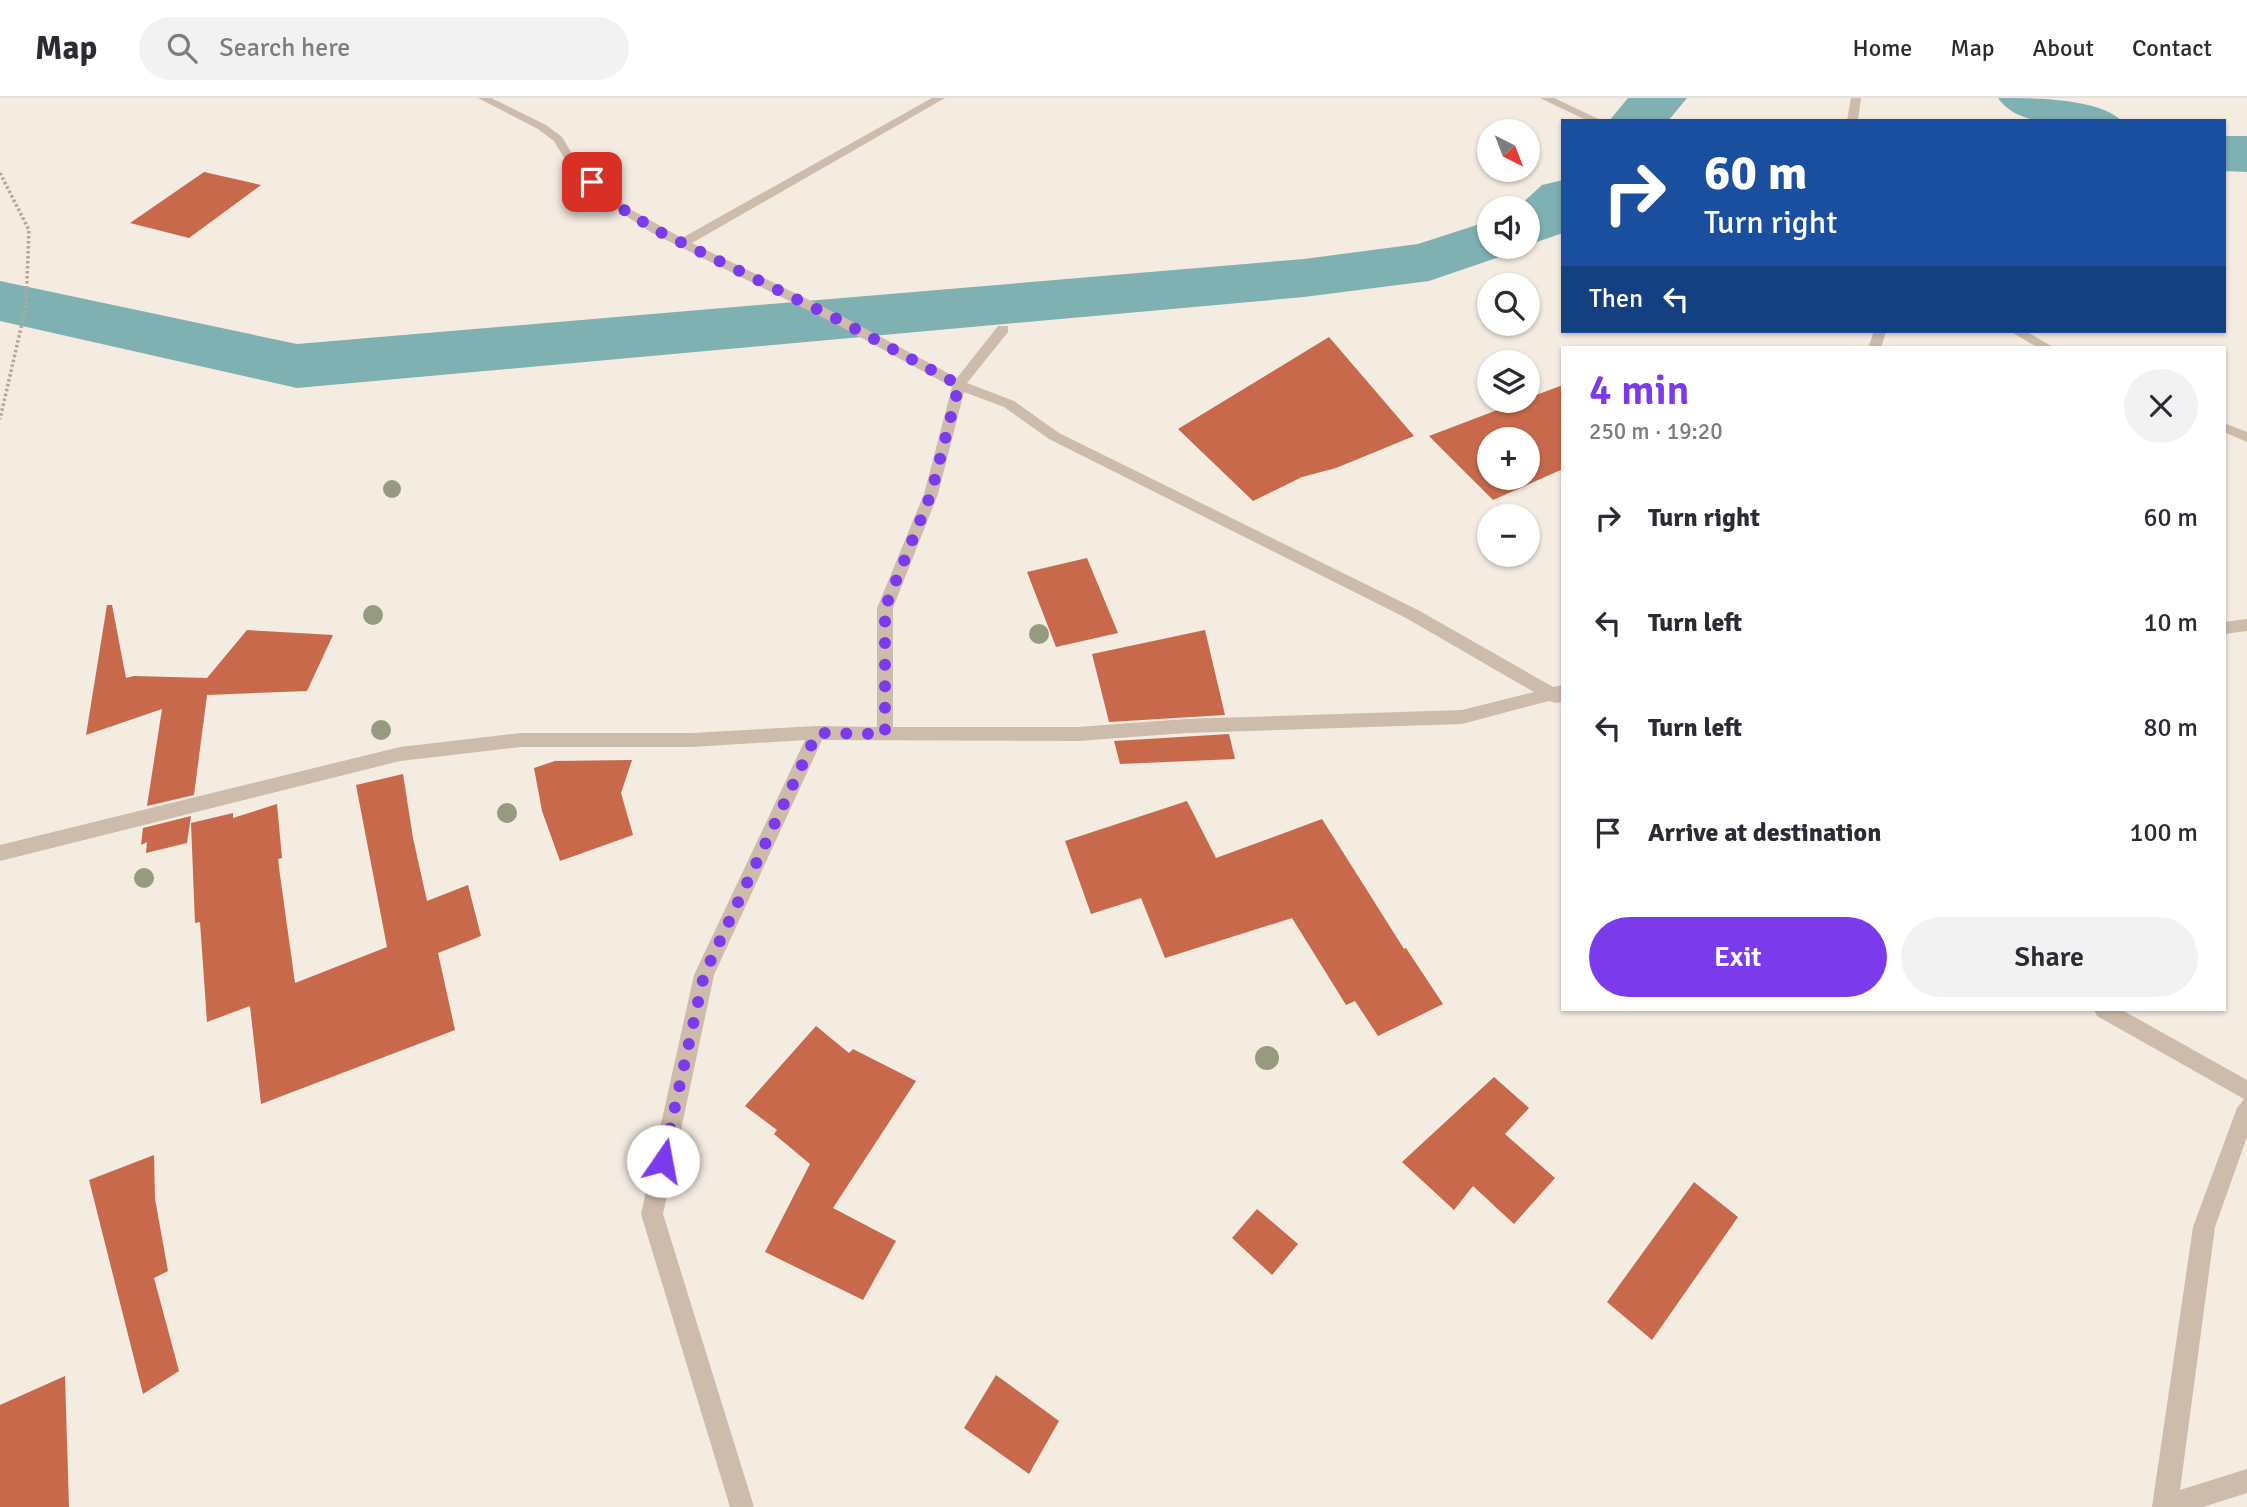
<!DOCTYPE html>
<html lang="en">
<head>
<meta charset="utf-8">
<style>
	body { margin:0; font-family:Signika,sans-serif; background:#f2f2f3; color:#2b2b33; height:100vh; display:flex; flex-direction:column; font-size:26px; white-space:nowrap }
	* { box-sizing:border-box; margin:0 }
	p { font-size:23px; color:#7c7c81 }
	.icon { flex:none; width:38px; height:38px; fill:none; stroke:currentColor; stroke-width:2; stroke-linecap:round; stroke-linejoin:round }
	.map { position:relative; flex:1; overflow:hidden }
	.side { position:absolute; left:1561px; top:248px; width:665px; height:665px; display:flex; flex-direction:column; background:#fff; border-radius:0px; box-shadow:0 2px 5px #0004 }
	.side>* { flex:none }
	.banner { position:absolute; left:1561px; top:21px; width:665px; height:214px; border-radius:0px; box-shadow:0 2px 5px #0004; background:#1a4fa0; color:#fff; overflow:hidden }
	.needle { width:46px; rotate:138deg }
	.tools { position:absolute; left:1477px; top:21px; display:grid; gap:14px }
	.tools a { display:grid; place-items:center; width:63px; height:63px; border-radius:50%; background:#fff; box-shadow:0 2px 5px #0004; font-size:35px }
	.pin { position:absolute; display:grid; place-items:center; width:60px; height:60px; color:#fff; margin:-30px; border-radius:14px; box-shadow:0 4px 10px #0006 }
	.me { position:absolute; width:77px; margin:-38px; rotate:12deg; stroke-linejoin:round; filter:drop-shadow(0 0 5px #0008) }
	.turn { display:flex; align-items:center; gap:24px; height:147px; padding:0 28px; font-size:32px }
	.turn .icon { width:91px; height:91px; stroke-width:2.5 }
	.turn b { display:block; font-size:49px; line-height:60px }
	.then { display:flex; align-items:center; height:66px; padding:0 28px; background:#0003; gap:14px; font-size:26px }
	.round { display:grid; place-items:center; flex:none; width:74px; height:74px; border-radius:37px; background:#f2f2f3 }
	.summary { display:flex; align-items:center; justify-content:space-between; height:119px; padding:0 28px }
	h1 { font-size:42px; font-weight:600; line-height:52px; color:#7c3aed }
	.action { display:flex; gap:14px; margin-top:auto; padding:14px 28px }
	.action a { flex:1; height:80px; border-radius:42px; background:#7c3aed; color:#fff; font-size:28px; font-weight:600; line-height:80px; text-align:center }
	.action a+a { background:#f2f2f3; color:#2b2b33 }
	ul { padding:0; list-style:none }
	li { display:flex; align-items:center; gap:21px; height:105px; padding:0 28px }
	li div { flex:1 }
	li b { display:block; font-size:26px }
	li em { font-style:normal }
	header { display:flex; align-items:center; gap:42px; box-sizing:border-box; height:98px; padding:0 35px; background:#fff; border-bottom:2px solid #e1e1e2 }
	header strong { font-size:33px }
	nav { display:flex; gap:38px; margin-inline-start:auto; font-size:24px }
	.search { width:490px; height:63px; background:#f2f2f3; display:flex; align-items:center; gap:18px; box-sizing:border-box; padding:0 24px; border-radius:38px; color:#7c7c81; font-size:26px }
	.map>svg:first-child { display:block }
</style>
</head>
<body>
<header>
<strong>Map</strong>
<div class="search"><svg class="icon" aria-label="search" viewBox="0 0 24 24"><circle cx="10" cy="10" r="6"/><path d="M15 15l6 6"/></svg>Search here</div>
<nav><a>Home</a><a>Map</a><a>About</a><a>Contact</a></nav>
</header>
<div class="map">
<svg width="2247" height="1409" viewBox="0 0 2247 1409">
	<rect width="100%" height="100%" fill="#f4ebe1"/>
	<g fill="none" stroke-linecap="round" stroke-linejoin="round">
		<path fill="#7fb0b2" fill-rule="evenodd" d="M 1628,0 L 1687,0 L 1668,23 L 1609,23 Z
			M 1998,0 C 2035,0 2098,0 2122,23 C 2085,23 2022,35 1998,0 Z
			M 2224,38 L 2247,38 L 2247,74 L 2224,73 Z
			M 1563,82 L 1563,135 L 1528,147 L 1528,110 L 1517,110 L 1542,87 Z
			M 1489,123 L 1489,149 L 1516,149 L 1511,155 L 1429,183 L 1304,199 L 297,290 L 0,223 L 0,183 L 297,246 L 1304,161 L 1418,146 Z"/>
	</g>
	<path fill="#c8694b" fill-rule="evenodd" d="M 204,74 L 261,87 L 189,140 L 130,125 Z
		M 1329,239 L 1414,338 L 1336,370 L 1302,379 L 1253,403 L 1178,331 Z
		M 1563,287 L 1563,371 L 1493,402 L 1429,338 L 1521,303 L 1528,303 L 1528,300 ZM 1489,341 L 1528,341 L 1528,380 L 1489,380 Z
		M 1087,460 L 1118,535 L 1056,549 L 1027,474 Z
		M 107,507 L 112,507 L 126,580 L 134,578 L 207,580 L 247,532 L 333,537 L 307,593 L 207,597 L 194,697 L 147,708 L 162,611 L 86,637 Z
		M 1205,532 L 1225,617 L 1109,624 L 1092,556 Z
		M 1229,636 L 1235,661 L 1120,666 L 1114,643 Z
		M 632,662 L 621,695 L 633,737 L 560,763 L 542,713 L 534,670 L 555,663 Z
		M 403,676 L 413,740 L 427,803 L 468,787 L 481,838 L 438,855 L 455,932 L 261,1006 L 250,908 L 207,924 L 200,824 L 195,825 L 191,725 L 233,715 L 233,720 L 277,706 L 282,760 L 278,761 L 280,777 L 295,885 L 387,849 L 356,687 Z
		M 1187,703 L 1216,760 L 1322,721 L 1404,851 L 1406,850 L 1443,906 L 1378,938 L 1355,903 L 1346,907 L 1292,820 L 1165,860 L 1141,800 L 1091,816 L 1065,743 Z
		M 191,718 L 187,745 L 146,755 L 147,744 L 141,747 L 143,730 Z
		M 816,928 L 849,955 L 853,951 L 916,983 L 833,1110 L 896,1143 L 863,1202 L 765,1154 L 810,1066 L 774,1036 L 777,1032 L 745,1008 Z
		M 1494,979 L 1529,1010 L 1505,1036 L 1555,1080 L 1514,1126 L 1473,1088 L 1454,1112 L 1402,1064 Z
		M 154,1057 L 155,1101 L 168,1173 L 154,1180 L 179,1273 L 143,1296 L 89,1082 Z
		M 1694,1084 L 1738,1119 L 1652,1242 L 1607,1204 Z
		M 1257,1111 L 1298,1146 L 1272,1177 L 1232,1140 Z
		M 996,1277 L 1059,1323 L 1029,1376 L 964,1330 Z
		M 65,1278 L 69,1409 L 0,1409 L 0,1307 Z"/>
	<g fill="none" stroke-linecap="round" stroke-linejoin="round">
		<path stroke="#b9a596" stroke-width="3.5" stroke-dasharray="2.5 2.5" stroke-linecap="butt" d="M 0,75 L 29,132 L 26,208 L 0,321"/>
		<path fill="#cdbbac" fill-rule="evenodd" d="M 478,0 L 491,0 L 546,27 L 562,39 L 577,64 L 628,110 L 682,140 L 932,0 L 945,0 L 692,145 L 844,219 L 957,280 L 998,228 L 1008,228 L 1008,234 L 967,285 L 1014,303 L 1059,335 L 1418,512 L 1553,589 L 1563,587 L 1562,604 L 1556,605 L 1549,603 L 1462,626 L 1186,635 L 1078,643 L 822,642 L 714,877 L 663,1116 L 754,1409 L 730,1409 L 641,1116 L 694,877 L 805,642 L 692,649 L 521,649 L 400,663 L 0,763 L 0,747 L 400,649 L 521,635 L 692,635 L 817,628 L 877,629 L 877,510 L 924,396 L 952,289 L 834,225 L 652,135 L 620,114 L 588,86 L 569,68 L 554,43 L 538,31 ZM 964,294 L 1004,309 L 1049,341 L 1406,520 L 1534,594 L 1462,612 L 1186,621 L 1078,629 L 893,629 L 893,510 L 938,396 Z
			M 1540,0 L 1554,0 L 1603,23 L 1588,23 Z
			M 1851,0 L 1861,0 L 1858,23 L 1847,23 Z
			M 1874,233 L 1886,233 L 1881,250 L 1868,250 Z
			M 2010,233 L 2025,233 L 2055,250 L 2038,250 Z
			M 2224,325 L 2247,334 L 2247,344 L 2224,334 Z
			M 2247,521 L 2247,533 L 2224,536 L 2224,524 Z
			M 2094,912 L 2122,912 L 2247,982 L 2247,1039 L 2215,1129 L 2180,1392 L 2247,1371 L 2247,1395 L 2203,1409 L 2152,1409 L 2193,1129 L 2237,1010 L 2244,1001 L 2097,918 Z"/>
	</g>
	<g fill="#969b7f">
		<circle cx="392" cy="391" r="9"/>
		<circle cx="373" cy="517" r="10"/>
		<circle cx="1039" cy="536" r="10"/>
		<circle cx="381" cy="632" r="10"/>
		<circle cx="507" cy="715" r="10"/>
		<circle cx="144" cy="780" r="10"/>
		<circle cx="1267" cy="960" r="12"/>
	</g>
	<g fill="none" stroke-linecap="round" stroke-linejoin="round">
		<path stroke="#7c3aed" stroke-width="12" stroke-dasharray="0 21.6" d="M 592,84 L 624,112 L 656,132 L 839,222 L 959,287 L 931,396 L 885,510 L 885,636 L 817,635 L 704,877 L 663,1063"/>
	</g>
</svg>
<div class="tools">
<a><svg class="needle" viewBox="-14 -14 28 28"><path d="M0-13l5 13h-10z" fill="#e53935"/><path d="M0 13l5-13h-10z" fill="#7c7c81"/></svg></a>
<a><svg class="icon" aria-label="sound" viewBox="0 0 24 24"><path d="M4 9h4l5-4v14l-5-4H4zM17 9q2 3 0 6"/></svg></a>
<a><svg class="icon" aria-label="search" viewBox="0 0 24 24"><circle cx="10" cy="10" r="6"/><path d="M15 15l6 6"/></svg></a>
<a><svg class="icon" aria-label="layers" viewBox="0 0 24 24"><path d="M12 4l9 5-9 5-9-5zM3 14l9 5 9-5"/></svg></a>
<a>+</a>
<a>−</a>
</div>
<div class="pin" style="left:592px;top:84px;background:#d93025"><svg class="icon" aria-label="arrive" viewBox="0 0 24 24"><path d="M6 21V4h12l-3 4 3 4H6"/></svg></div>
<svg class="me" style="left:663px;top:1063px" viewBox="-20 -20 40 40"><circle r="19" fill="#fff"/><path d="M0-13L10 11 0 6-10 11z" fill="#7c3aed"/></svg>
<div class="banner">
<div class="turn"><svg class="icon" aria-label="right" viewBox="0 0 24 24"><path d="M7 20v-9h11M14 6l5 5-5 5"/></svg><div><b>60 m</b>Turn right</div></div>
<div class="then">Then<svg class="icon" aria-label="left" viewBox="0 0 24 24"><path d="M17 20v-9H6M10 6l-5 5 5 5"/></svg></div>
</div>
<section class="side">
<div class="summary"><div><h1>4 min</h1><p>250 m · 19:20</p></div><a class="round"><svg class="icon" aria-label="close" viewBox="0 0 24 24"><path d="M6 6l12 12M18 6L6 18"/></svg></a></div>
<ul>
<li><svg class="icon" aria-label="right" viewBox="0 0 24 24"><path d="M7 20v-9h11M14 6l5 5-5 5"/></svg><div><b>Turn right</b></div><em>60 m</em></li>
<li><svg class="icon" aria-label="left" viewBox="0 0 24 24"><path d="M17 20v-9H6M10 6l-5 5 5 5"/></svg><div><b>Turn left</b></div><em>10 m</em></li>
<li><svg class="icon" aria-label="left" viewBox="0 0 24 24"><path d="M17 20v-9H6M10 6l-5 5 5 5"/></svg><div><b>Turn left</b></div><em>80 m</em></li>
<li><svg class="icon" aria-label="arrive" viewBox="0 0 24 24"><path d="M6 21V4h12l-3 4 3 4H6"/></svg><div><b>Arrive at destination</b></div><em>100 m</em></li>
</ul>
<div class="action"><a>Exit</a><a>Share</a></div>
</section>
</div>
</body>
</html>
